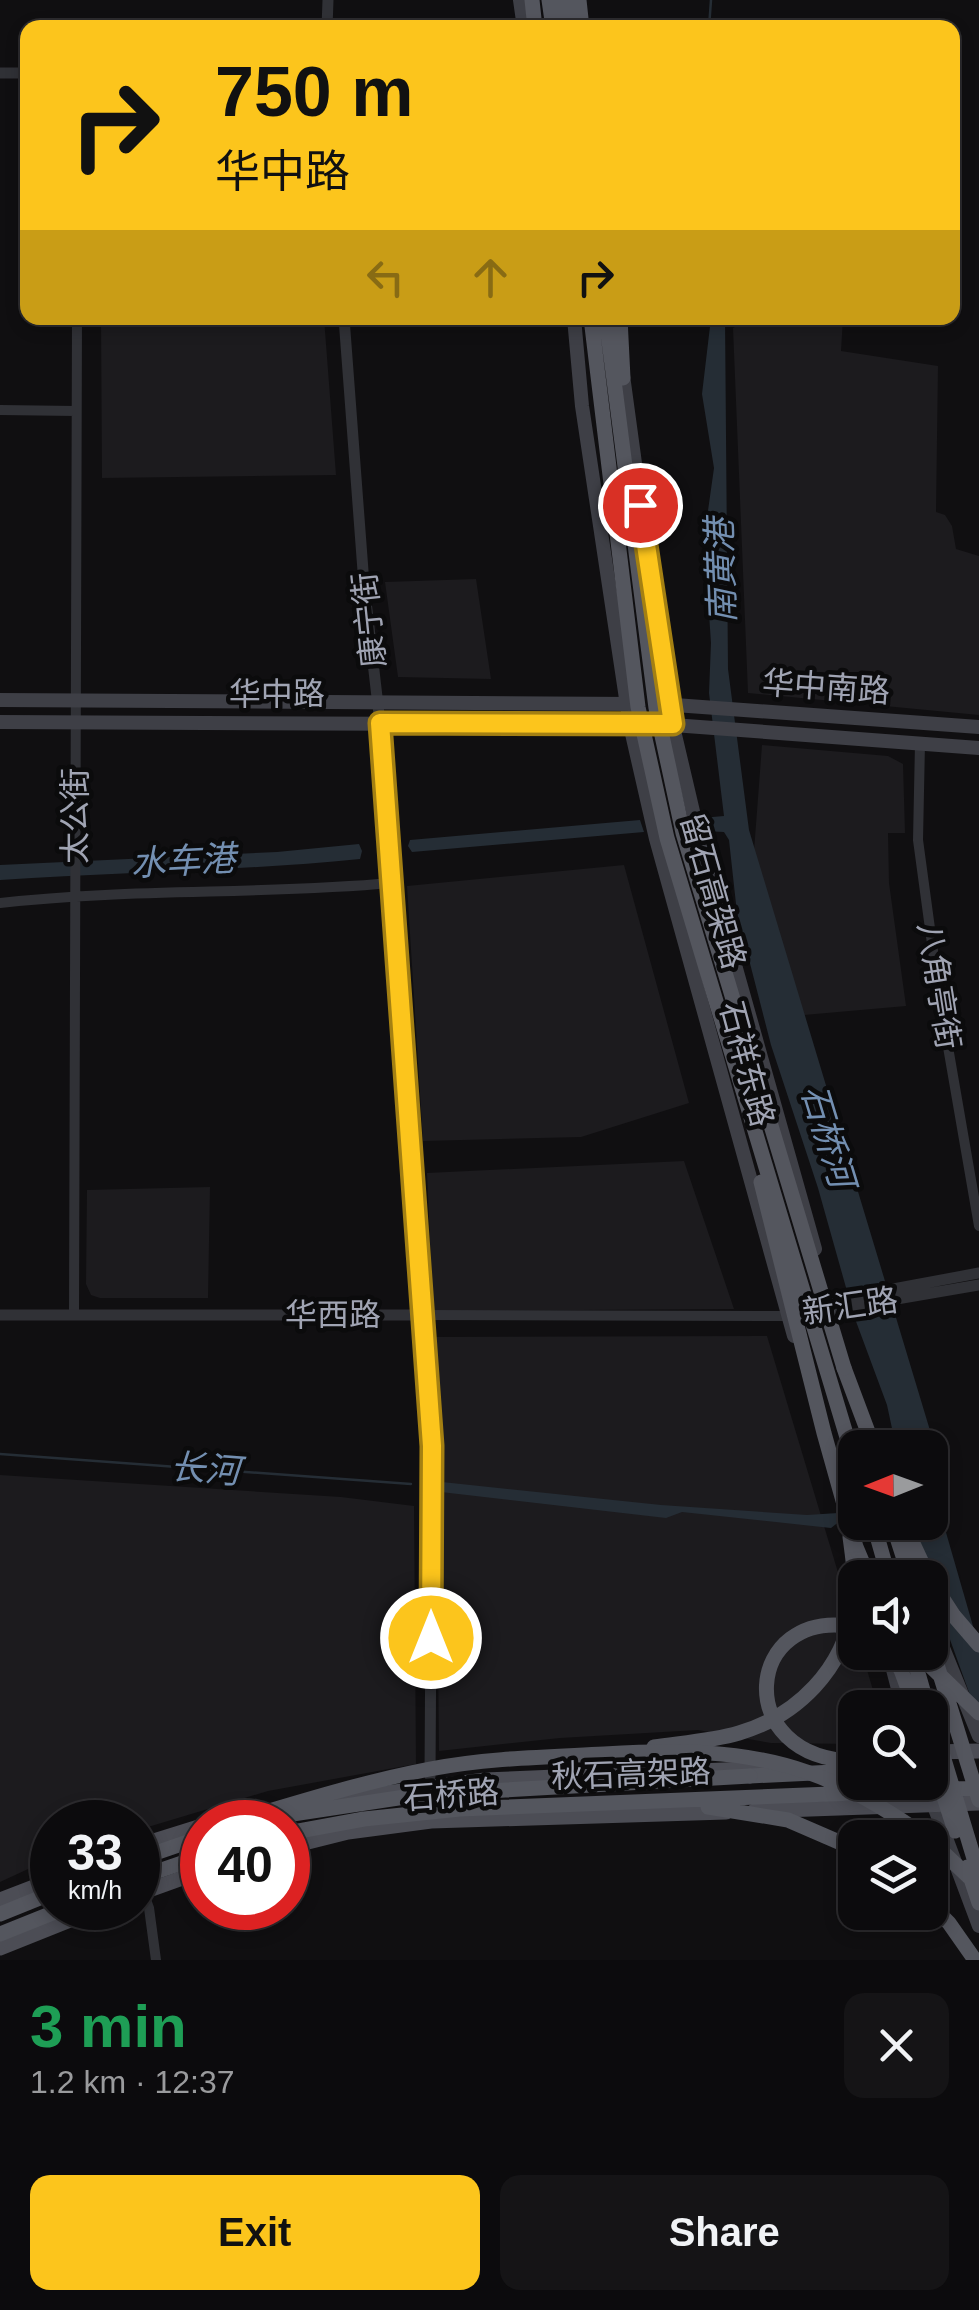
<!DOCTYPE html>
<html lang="en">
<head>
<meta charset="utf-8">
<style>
	body { margin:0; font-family:Arial,"Noto Sans SC",sans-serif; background:#151416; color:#f1f3f6; height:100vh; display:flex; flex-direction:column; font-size:38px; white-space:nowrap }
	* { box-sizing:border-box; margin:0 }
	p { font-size:32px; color:#9a9b9d }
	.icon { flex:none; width:55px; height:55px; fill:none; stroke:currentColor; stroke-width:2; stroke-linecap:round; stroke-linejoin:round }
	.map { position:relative; height:1960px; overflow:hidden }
	.panel { display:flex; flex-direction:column; background:#0c0b0d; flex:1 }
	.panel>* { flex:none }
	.banner { position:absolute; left:20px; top:20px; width:940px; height:305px; border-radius:20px; box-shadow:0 5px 15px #0003,0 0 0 2px #2c2b2e; background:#fcc51c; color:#111; overflow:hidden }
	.needle { width:65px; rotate:269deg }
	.tools { position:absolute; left:838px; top:1430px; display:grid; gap:20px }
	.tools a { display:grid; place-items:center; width:110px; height:110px; border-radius:20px; background:#0c0b0d; box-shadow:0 5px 15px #0003,0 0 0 2px #2c2b2e; font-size:50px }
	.speed { position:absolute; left:30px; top:1800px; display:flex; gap:20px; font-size:50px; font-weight:700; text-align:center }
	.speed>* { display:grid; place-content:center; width:130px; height:130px; border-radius:50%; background:#0c0b0d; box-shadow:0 5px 15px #0003,0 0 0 2px #2c2b2e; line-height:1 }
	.speed small { font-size:25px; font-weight:400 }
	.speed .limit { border:15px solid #d22; background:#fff; color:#111 }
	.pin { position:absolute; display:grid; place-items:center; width:85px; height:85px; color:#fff; margin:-42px; border:5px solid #fff; border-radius:50%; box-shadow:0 2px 10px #0007 }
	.me { position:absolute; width:110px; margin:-55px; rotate:0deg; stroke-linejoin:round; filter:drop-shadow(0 0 8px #0008) }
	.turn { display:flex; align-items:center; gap:35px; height:210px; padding:0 30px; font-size:45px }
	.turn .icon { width:130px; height:130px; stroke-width:2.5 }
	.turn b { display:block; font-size:70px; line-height:85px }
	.lanes { display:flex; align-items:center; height:95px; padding:0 30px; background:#0003; justify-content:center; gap:50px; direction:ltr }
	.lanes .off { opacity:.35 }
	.round { display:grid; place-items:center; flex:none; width:105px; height:105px; border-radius:20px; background:#151416 }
	.headline { display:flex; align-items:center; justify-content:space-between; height:170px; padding:0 30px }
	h1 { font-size:60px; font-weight:700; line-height:75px; color:#1e9e55 }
	.primary-button { display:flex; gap:20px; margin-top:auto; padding:20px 30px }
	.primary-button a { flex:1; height:115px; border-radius:20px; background:#fcc51c; color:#111; font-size:40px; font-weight:700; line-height:115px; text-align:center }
	.primary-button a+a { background:#151416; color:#f1f3f6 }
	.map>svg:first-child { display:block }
</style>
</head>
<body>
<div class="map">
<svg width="979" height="1960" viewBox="0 0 979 1960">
	<rect width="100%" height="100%" fill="#100f11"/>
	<path fill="#1c1b1e" d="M 101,318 L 324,318 L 336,475 L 102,478 Z
		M 752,318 L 843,318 L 841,351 L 938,366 L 936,512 L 945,515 L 952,526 L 956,549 L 979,556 L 979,715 L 748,693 L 733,328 Z
		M 476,579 L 491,679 L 398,677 L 385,582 Z
		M 762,745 L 888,756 L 903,764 L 905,833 L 888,833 L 889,883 L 906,1006 L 804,1015 L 754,851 Z
		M 624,865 L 689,1103 L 581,1137 L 423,1141 L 407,886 Z
		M 684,1161 L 734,1309 L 433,1311 L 427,1173 Z
		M 210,1187 L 208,1298 L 100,1298 L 91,1295 L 86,1284 L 87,1190 Z
		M 767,1336 L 855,1629 L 855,1652 L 862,1653 L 878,1707 L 855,1708 L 855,1744 L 771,1743 L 698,1730 L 560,1738 L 439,1751 L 435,1337 Z
		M 0,1475 L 341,1497 L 414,1506 L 416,1764 L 268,1791 L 138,1830 L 138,1822 L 52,1822 L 52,1858 L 0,1882 Z"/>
	<path fill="#252d35" d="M 711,318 L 725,318 L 728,669 L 749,830 L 935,1447 L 945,1529 L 979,1647 L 979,1720 L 908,1523 L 930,1522 L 930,1448 L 896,1447 L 887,1405 L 854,1316 L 818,1188 L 771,1045 L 737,913 L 729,840 L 724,832 L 704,831 L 701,818 L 724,816 L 709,693 L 711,643 L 704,539 L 714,468 L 702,394 Z
		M 640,820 L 644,832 L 412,852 L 408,846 L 410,840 Z
		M 359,844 L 362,851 L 360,859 C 240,871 120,872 0,880 L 0,865 L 277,852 Z
		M 442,1482 L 661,1505 L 807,1515 L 838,1513 L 840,1521 L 831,1528 L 682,1512 L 666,1518 L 441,1492 Z"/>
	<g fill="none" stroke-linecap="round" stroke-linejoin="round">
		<path stroke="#252d35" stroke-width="2.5" d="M 709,28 L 711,0
			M 0,1454 L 411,1484"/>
		<path stroke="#303136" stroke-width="10" d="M 0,410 L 76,411
			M 920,743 L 918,840 L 939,995 L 979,1226
			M 0,903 C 130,888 261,895 391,883
			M 74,1315 L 77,318
			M 423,1315 L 787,1316
			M 143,1892 L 149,1908 L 156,1960"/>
		<path stroke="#303136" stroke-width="11" d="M 327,28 L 328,0
			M 0,73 L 28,73
			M 344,318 L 364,584 L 380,723 L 432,1446 L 430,1776
			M 818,1303 L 979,1273
			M 821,1312 L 979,1285
			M 0,1315 L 423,1315"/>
		<path stroke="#3e3f46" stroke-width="14" d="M 520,0 L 524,28
			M 574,318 L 582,406 L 630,725 L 656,839 L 794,1336
			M 622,368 L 668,705 L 699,837 L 815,1249
			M 0,700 L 634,704
			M 661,704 L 979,727
			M 0,722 L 673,725 L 979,748
			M 930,1616 L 979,1736
			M 890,1658 L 903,1708
			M 925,1782 L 979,1926"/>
		<path stroke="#4c4d55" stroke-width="15" d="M 933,1752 L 979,1751
			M 326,1801 L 485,1780 L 771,1768
			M 754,1811 L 979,1803
			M 214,1822 L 244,1816
			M 138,1846 L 202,1826
			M 288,1847 L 348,1832 L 431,1821 L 726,1812
			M 138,1894 L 202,1871
			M 0,1900 L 52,1880
			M 0,1948 L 100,1908"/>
		<path stroke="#54565e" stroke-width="15" d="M 532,0 L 535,28
			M 549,0 L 553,28
			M 564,0 L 568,28
			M 579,0 L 582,28
			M 844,1368 L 874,1448
			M 873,1522 L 889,1578
			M 892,1522 L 910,1578
			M 903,1522 L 929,1578
			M 930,1579 L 954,1616 L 979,1645
			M 855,1627 C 744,1606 730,1759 855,1761
			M 890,1652 L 901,1670 L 915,1708
			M 912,1652 L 928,1708
			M 654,1747 C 681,1743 712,1741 739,1733 C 797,1716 844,1669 853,1607 C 857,1584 853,1560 850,1537
			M 750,1776 L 855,1771
			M 138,1859 L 202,1837
			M 138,1878 L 202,1856
			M 930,1904 L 949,1923 L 975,1960
			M 0,1914 L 52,1893
			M 0,1934 L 65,1908"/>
		<path stroke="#54565e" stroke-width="15" d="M 591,318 L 638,707 L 667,838 L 855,1464
			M 606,318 L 656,708 L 683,833 L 844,1368
			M 620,318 L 623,378
			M 761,1182 L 824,1433 L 856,1547 L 869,1578
			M 930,1642 L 979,1800
			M 916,1652 L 979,1713
			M 930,1713 L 979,1875
			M 930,1754 L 955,1831
			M 708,1807 L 788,1820 L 855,1849
			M 286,1815 L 418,1795 L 750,1776
			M 232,1822 C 297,1803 362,1782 430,1769 C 487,1758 546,1757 604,1754 C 673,1750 741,1749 807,1772 C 850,1787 890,1811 927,1838
			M 288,1833 L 364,1819 L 460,1809 L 979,1788
			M 930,1840 L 969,1877
			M 967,1867 L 979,1903"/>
	</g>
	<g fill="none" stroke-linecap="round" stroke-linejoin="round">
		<defs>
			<path id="route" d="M 431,1638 L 432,1446 L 380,723 L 673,724 L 640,505"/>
		</defs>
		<use href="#route" stroke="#a48012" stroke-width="25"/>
		<use href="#route" stroke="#fcc51c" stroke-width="18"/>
	</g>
	<g text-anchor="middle" stroke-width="9" stroke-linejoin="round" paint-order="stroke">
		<g font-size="32" fill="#a0a4b3" stroke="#0b0b0c">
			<text transform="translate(369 620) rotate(-96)" y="11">康宁街</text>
			<text transform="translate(826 687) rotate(4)" y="11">华中南路</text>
			<text x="277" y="705">华中路</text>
			<text transform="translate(75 816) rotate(-90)" y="11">太公街</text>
			<text transform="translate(713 891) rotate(74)" y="11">留石高架路</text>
			<text transform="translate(939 986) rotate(81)" y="11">八角亭街</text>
			<text transform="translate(747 1064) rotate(75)" y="11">石祥东路</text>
			<text transform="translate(850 1306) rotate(-8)" y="11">新汇路</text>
			<text x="333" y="1326">华西路</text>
			<text transform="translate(631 1774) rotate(-2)" y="11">秋石高架路</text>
			<text transform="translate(451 1795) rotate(-4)" y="11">石桥路</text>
		</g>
		<g font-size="35" font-style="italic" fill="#738fb1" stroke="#0b0b0c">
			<text transform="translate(721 571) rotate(-92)" y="12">南黄港</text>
			<text transform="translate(183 861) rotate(-3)" y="12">水车港</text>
			<text transform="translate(828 1136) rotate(73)" y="12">石桥河</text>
			<text transform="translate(205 1469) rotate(4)" y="12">长河</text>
		</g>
	</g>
</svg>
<div class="tools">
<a><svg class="needle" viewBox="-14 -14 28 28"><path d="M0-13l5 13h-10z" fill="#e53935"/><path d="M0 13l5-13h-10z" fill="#9a9b9d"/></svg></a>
<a><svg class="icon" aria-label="sound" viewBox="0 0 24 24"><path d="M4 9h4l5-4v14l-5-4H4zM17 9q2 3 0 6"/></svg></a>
<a><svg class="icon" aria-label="search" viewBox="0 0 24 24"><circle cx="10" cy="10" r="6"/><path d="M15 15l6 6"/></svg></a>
<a><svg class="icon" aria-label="layers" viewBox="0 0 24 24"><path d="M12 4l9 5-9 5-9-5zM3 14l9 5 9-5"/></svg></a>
</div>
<div class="speed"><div>33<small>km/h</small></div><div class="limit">40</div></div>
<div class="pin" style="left:640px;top:505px;background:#d93025"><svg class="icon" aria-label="arrive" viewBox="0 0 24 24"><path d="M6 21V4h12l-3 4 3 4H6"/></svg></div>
<svg class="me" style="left:431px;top:1638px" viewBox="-20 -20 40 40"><circle r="17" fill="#fcc51c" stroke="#fff" stroke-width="3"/><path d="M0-11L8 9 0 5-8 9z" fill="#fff"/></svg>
<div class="banner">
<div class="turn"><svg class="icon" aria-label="right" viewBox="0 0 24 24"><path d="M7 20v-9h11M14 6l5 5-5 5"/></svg><div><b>750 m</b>华中路</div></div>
<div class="lanes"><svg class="icon off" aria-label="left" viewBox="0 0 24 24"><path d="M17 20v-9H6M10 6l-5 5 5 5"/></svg><svg class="icon off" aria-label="ahead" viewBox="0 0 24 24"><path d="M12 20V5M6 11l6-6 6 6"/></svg><svg class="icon" aria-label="right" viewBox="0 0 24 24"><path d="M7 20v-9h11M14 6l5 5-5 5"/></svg></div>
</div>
</div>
<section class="panel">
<div class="headline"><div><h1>3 min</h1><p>1.2 km · 12:37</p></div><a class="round"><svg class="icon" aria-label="close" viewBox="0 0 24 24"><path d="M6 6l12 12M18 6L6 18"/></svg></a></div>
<div class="primary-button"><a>Exit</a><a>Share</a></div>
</section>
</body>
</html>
